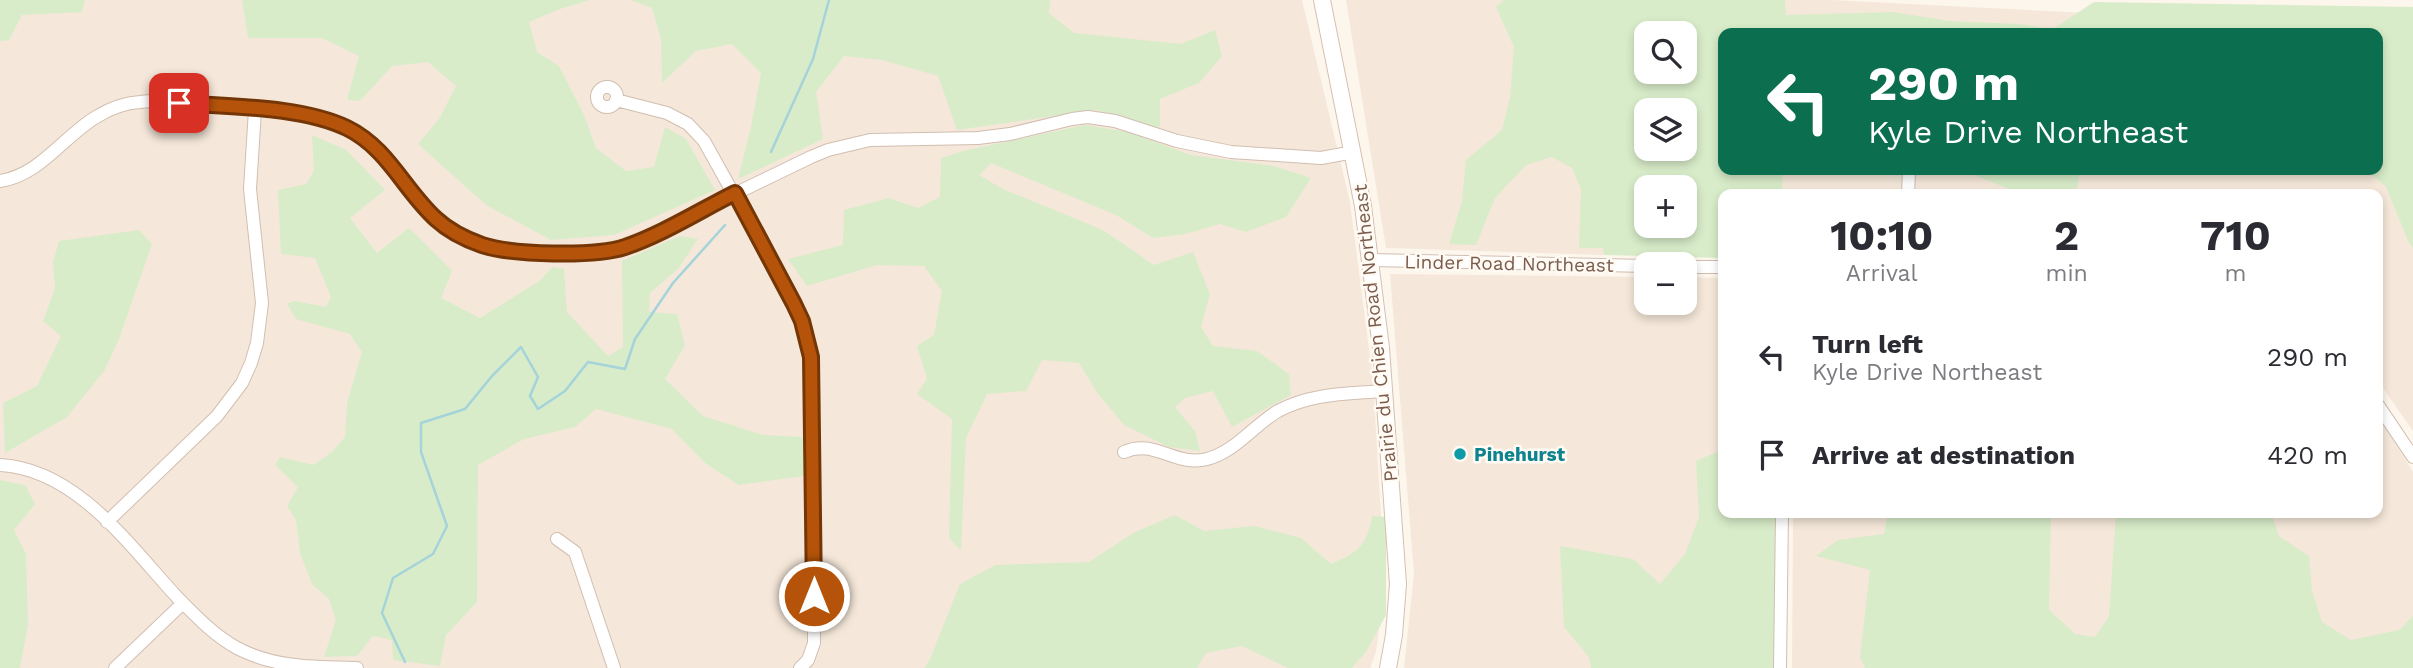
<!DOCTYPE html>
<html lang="en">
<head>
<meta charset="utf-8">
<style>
	body { margin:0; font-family:"Work Sans",sans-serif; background:#f7f7f7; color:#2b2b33; height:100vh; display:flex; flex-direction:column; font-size:26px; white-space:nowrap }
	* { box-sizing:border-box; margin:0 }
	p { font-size:23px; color:#7c7c81 }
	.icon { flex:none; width:38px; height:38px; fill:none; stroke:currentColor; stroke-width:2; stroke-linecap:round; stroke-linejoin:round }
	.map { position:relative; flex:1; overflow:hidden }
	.panel { position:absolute; left:1718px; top:189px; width:665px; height:329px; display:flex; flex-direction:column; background:#fff; border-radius:14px; box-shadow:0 4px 10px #0003 }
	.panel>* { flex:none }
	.top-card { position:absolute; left:1718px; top:28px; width:665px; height:147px; border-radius:14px; box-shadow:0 4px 10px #0003; background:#0b6e4f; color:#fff; overflow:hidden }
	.fabs { position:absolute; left:1634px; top:21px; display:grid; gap:14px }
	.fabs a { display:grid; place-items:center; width:63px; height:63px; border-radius:14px; background:#fff; box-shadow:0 4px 10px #0003; font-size:35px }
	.pin { position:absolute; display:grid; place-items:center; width:60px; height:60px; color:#fff; margin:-30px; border-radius:14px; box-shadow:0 4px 10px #0006 }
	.me { position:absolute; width:77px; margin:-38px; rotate:0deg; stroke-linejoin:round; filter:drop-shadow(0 0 5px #0008) }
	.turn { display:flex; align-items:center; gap:24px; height:147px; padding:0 35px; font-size:32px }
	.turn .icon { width:91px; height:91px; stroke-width:2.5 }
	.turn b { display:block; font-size:49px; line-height:60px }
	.eta { display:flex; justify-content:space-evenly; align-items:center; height:119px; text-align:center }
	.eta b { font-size:42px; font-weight:700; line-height:49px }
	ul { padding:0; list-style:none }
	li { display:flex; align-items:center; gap:21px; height:98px; padding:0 35px }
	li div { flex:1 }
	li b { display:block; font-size:26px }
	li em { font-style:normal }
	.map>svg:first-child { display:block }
</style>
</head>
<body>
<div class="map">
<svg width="2413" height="668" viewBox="0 0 2413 668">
	<rect width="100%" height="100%" fill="#fdf6ec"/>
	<path fill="#f5e8da" d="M 0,0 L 1302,0 L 1350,202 L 1373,380 L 1385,583 L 1376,652 L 1370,668 L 0,668 Z
		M 1346,0 L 1606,0 L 1604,255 L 1386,248 Z
		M 1785,0 L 1831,0 L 2086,13 L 2413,14 L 2413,431 L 2378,381 L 2378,194 L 1782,194 L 1783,170 L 2378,170 L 2378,33 L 1785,33 Z
		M 1390,274 L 1647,277 L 1647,303 L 1685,303 L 1685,277 L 1724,278 L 1724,513 L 1772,668 L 1404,668 L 1414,574 Z
		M 2378,416 L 2413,472 L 2413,668 L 1792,668 L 1793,513 L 2378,513 Z"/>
	<path fill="#d8ecc9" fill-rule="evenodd" d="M 0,0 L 85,0 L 82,12 L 22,15 L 9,40 L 0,41 Z
		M 242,0 L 590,0 L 560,9 L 529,22 L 537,52 L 559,66 L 584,115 L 596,148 L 626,171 L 654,167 L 665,127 L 686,139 L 715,190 L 614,235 L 551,240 L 486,205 L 418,144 L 439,119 L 456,86 L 428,62 L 392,66 L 360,101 L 347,100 L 359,56 L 322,38 L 248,38 Z
		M 631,0 L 1050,0 L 1049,13 L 1074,33 L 1181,44 L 1215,30 L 1222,56 L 1199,83 L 1160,99 L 1160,128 L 1096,110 L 957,130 L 938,76 L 882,60 L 844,56 L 816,92 L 823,139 L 738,179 L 751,127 L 761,73 L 732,44 L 696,51 L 662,83 L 661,39 L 652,8 Z
		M 1504,0 L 1785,0 L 1786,15 L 1893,12 L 1949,21 L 2019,24 L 2053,29 L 2094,2 L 2413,7 L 2413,248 L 2409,243 L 2386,187 L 2367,170 L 2378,170 L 2378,33 L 1724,33 L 1724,170 L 1783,170 L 1782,194 L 1724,194 L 1724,258 L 1604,255 L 1603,248 L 1579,248 L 1581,189 L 1572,168 L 1552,157 L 1526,165 L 1495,198 L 1476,245 L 1449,244 L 1462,201 L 1466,160 L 1502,130 L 1510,97 L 1514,47 L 1496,7 ZM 1647,33 L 1685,33 L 1685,72 L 1647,72 ZM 1647,110 L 1685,110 L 1685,149 L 1647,149 ZM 1647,187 L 1685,187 L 1685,226 L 1647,226 Z
		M 1085,125 L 1128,132 L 1191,155 L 1274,166 L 1311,178 L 1286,217 L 1246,232 L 1220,224 L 1185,234 L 1153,238 L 1116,215 L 991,163 L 979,175 L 1003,189 L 1103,230 L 1154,265 L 1193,252 L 1210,294 L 1201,327 L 1213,346 L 1257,351 L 1289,374 L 1291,395 L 1232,427 L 1213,391 L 1185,398 L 1175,407 L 1195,431 L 1200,451 L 1169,447 L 1124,425 L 1098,394 L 1079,363 L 1042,360 L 1026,391 L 987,394 L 966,438 L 961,550 L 949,538 L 952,419 L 917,394 L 927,379 L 917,346 L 934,335 L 942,291 L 924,266 L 877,265 L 807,286 L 788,259 L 843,245 L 844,210 L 889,198 L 918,208 L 940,197 L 941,158 L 963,151 Z
		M 312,135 L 346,150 L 385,190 L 350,218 L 377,253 L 409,228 L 452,271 L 441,298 L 480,318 L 541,280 L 552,267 L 564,269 L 567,312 L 608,356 L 623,347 L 622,261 L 680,236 L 698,239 L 678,269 L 650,293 L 649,312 L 677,314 L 685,345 L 665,379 L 703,416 L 763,435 L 805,437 L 804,476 L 739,485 L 705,463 L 672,429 L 596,409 L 575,427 L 524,439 L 478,465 L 477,602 L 446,635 L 440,666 L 393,660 L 392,640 L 373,636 L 357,656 L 324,657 L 336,620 L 329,599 L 312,584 L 300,553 L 296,520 L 287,506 L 298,487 L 275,465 L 280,457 L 313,465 L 332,452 L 345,437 L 347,403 L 362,352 L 350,334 L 296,319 L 287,304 L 295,301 L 326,307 L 331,297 L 315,258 L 281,254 L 278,190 L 306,184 L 314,171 Z
		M 1962,170 L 2080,170 L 2076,194 L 2021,194 Z
		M 139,230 L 152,244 L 119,339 L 104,371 L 67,417 L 5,453 L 3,403 L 37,386 L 61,336 L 43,321 L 55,288 L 53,262 L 59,241 Z
		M 1724,449 L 1724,513 L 1777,513 L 1775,668 L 1591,668 L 1589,657 L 1564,627 L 1560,546 L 1633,559 L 1660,584 L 1685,554 L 1699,517 L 1696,461 Z
		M 0,480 L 25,485 L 35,504 L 14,530 L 26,554 L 28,624 L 20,668 L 0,668 Z
		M 1888,513 L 2051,513 L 2049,610 L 2075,634 L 2095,637 L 2109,616 L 2116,513 L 2271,513 L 2279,536 L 2309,556 L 2312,591 L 2322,622 L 2351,640 L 2399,630 L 2413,616 L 2413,668 L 1865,668 L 1860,657 L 1870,570 L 1816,556 L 1838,540 L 1884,534 Z
		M 1175,515 L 1204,531 L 1254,526 L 1301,538 L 1331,564 C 1358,552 1367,546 1372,516 L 1386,517 L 1386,615 L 1366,652 L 1352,668 L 1288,668 L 1242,646 L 1206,653 L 1197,668 L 924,668 L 930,659 L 960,584 L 995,565 L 1089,562 L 1135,532 Z"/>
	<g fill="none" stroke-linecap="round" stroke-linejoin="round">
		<path stroke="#a5d3da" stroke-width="2.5" d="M 771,152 L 813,59 L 829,0
			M 405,662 L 382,613 L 393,578 L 433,554 L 447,526 L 421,452 L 421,423 L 465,409 L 492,376 L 521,347 L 538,377 L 530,396 L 538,409 L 565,391 L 588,362 L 625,369 L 635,339 L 673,283 L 725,225"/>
		<defs>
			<path id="street" d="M597 97a10 10 0 1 1 20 0a10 10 0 1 1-20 0Z
				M 616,100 L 667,113 L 688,124 L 704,141 L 795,304 L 807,339 L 813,375 L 814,643 L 808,660 L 800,668
				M 0,181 C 40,175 63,137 96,117 C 109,109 124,103 140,102 C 166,99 194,104 220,107 C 251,109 284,109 314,116 C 376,132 388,166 426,209 C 457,244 497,249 541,252 C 570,253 596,254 625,247 L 811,157 L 828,150 L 870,140 L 978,138 L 1010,134 L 1072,119 L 1088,117 L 1115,121 L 1177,141 L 1231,152 L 1321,158 L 1354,152
				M 1908,194 L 1909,170
				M 1371,260 L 1647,266
				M 1685,267 L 1724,267
				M 2378,405 L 2413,457
				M 1124,452 C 1154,438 1175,467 1207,459 C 1235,452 1254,425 1278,411 C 1311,393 1347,394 1383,391
				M 0,465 C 76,469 129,545 176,596 C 195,615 213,635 237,648 C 275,668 315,667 357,668
				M 107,522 L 217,416 L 242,383 L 251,363 L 257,343 L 262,303 L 250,189 L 255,110
				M 557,539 L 575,552 L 614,668
				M 115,668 L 183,603
				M 1780,668 L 1782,513"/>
			<path id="secondary" d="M 1322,0 L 1363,206 L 1381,348 L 1398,584 L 1394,635 L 1388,668"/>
		</defs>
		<use href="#street" stroke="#d1beb0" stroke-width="14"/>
		<use href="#secondary" stroke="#d6c0b0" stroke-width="18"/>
		<use href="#street" stroke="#fff" stroke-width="12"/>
		<use href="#secondary" stroke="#fff" stroke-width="16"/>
	</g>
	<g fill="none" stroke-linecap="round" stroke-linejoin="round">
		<defs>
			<path id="route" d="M 179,103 C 231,107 301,106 347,128 C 388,148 404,190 436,219 C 449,231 465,239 482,245 C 512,255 595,257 625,247 C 663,234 699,211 735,193 L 794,304 L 802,321 L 811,357 L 814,596"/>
		</defs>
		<use href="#route" stroke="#753606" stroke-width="18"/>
		<use href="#route" stroke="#b45309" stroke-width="12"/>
	</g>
	<circle fill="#0f9aa8" stroke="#fffaf3" stroke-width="2.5" cx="1460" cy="454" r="7"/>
	<g text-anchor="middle" stroke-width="5" stroke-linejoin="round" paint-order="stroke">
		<g font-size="19" fill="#7a5c4d" stroke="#fffaf3">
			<text transform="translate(1509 263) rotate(1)" y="7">Linder Road Northeast</text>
			<text transform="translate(1375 333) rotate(-96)" y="7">Prairie du Chien Road Northeast</text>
		</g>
		<g font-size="19" font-weight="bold" fill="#0d838f" stroke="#fffaf3" text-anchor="start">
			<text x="1474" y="461">Pinehurst</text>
		</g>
	</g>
</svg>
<div class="fabs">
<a><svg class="icon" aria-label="search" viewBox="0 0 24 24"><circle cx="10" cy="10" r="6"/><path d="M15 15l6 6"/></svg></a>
<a><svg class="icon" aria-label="layers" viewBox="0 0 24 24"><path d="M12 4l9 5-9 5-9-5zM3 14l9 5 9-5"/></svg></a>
<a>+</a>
<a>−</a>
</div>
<div class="pin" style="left:179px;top:103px;background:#d93025"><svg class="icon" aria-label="arrive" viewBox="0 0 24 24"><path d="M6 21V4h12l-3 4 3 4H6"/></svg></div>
<svg class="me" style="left:814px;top:596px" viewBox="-20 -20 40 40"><circle r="17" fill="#b45309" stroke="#fff" stroke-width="3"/><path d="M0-11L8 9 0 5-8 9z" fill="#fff"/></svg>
<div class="top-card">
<div class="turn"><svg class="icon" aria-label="left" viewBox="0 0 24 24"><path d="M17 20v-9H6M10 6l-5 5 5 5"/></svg><div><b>290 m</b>Kyle Drive Northeast</div></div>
</div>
<section class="panel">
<div class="eta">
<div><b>10:10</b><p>Arrival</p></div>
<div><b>2</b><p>min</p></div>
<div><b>710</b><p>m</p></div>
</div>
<ul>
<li><svg class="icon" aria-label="left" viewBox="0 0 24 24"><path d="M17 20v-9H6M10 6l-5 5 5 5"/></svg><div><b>Turn left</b><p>Kyle Drive Northeast</p></div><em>290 m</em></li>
<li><svg class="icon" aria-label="arrive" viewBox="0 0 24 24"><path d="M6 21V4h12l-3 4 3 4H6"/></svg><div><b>Arrive at destination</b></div><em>420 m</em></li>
</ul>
</section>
</div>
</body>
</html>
